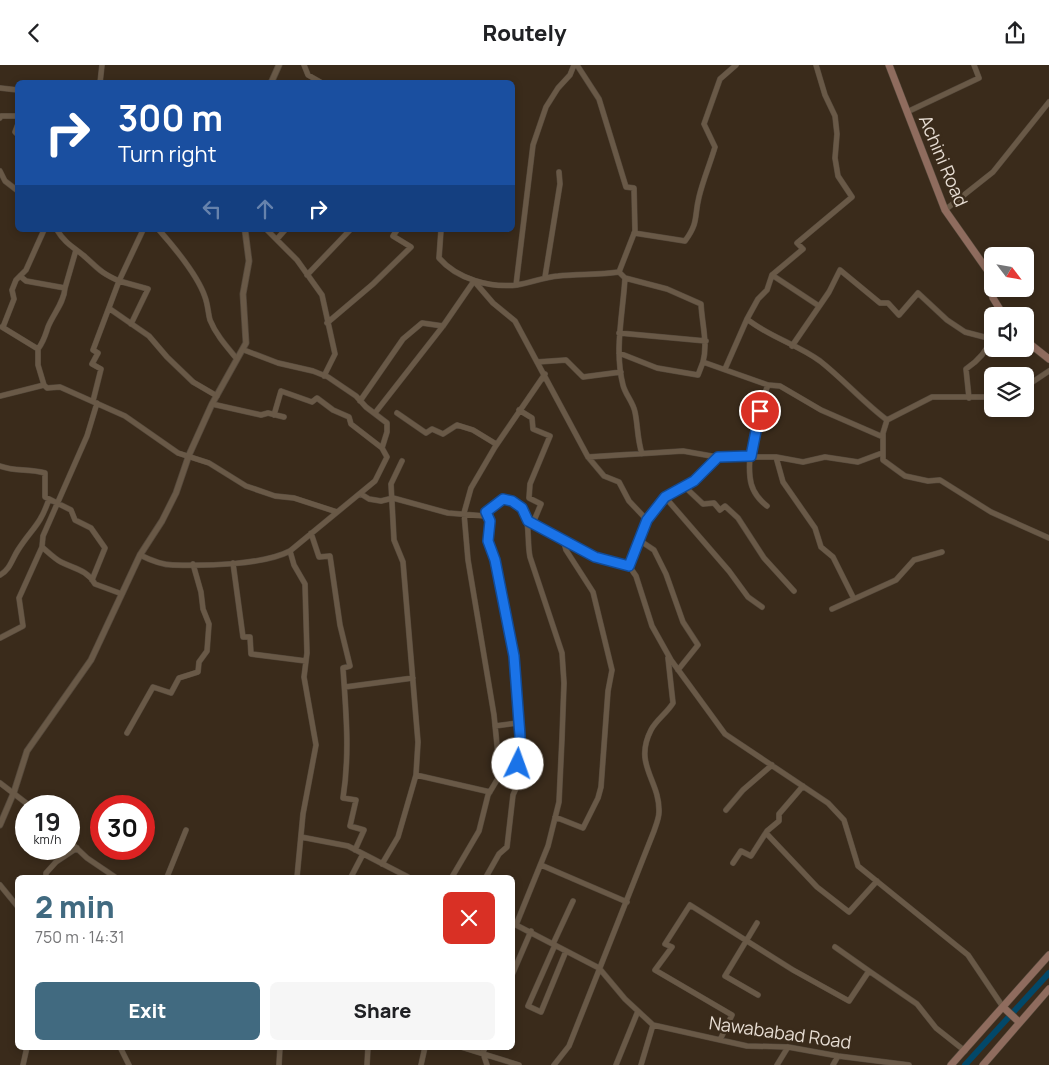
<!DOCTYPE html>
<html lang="en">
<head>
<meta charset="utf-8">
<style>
	body { margin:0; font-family:Manrope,sans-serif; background:#f6f6f6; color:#202124; height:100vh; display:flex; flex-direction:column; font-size:19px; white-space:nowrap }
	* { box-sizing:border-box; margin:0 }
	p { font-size:16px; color:#757577 }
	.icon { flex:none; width:28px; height:28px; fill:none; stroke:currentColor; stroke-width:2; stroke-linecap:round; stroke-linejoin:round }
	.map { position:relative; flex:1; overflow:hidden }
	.details { position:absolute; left:15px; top:810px; width:500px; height:175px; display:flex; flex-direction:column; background:#fff; border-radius:8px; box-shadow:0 2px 8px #0003 }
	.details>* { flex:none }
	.hud { position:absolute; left:15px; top:15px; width:500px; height:152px; border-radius:8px; box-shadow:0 2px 8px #0003; background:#1a4fa0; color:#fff; overflow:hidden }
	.needle { width:32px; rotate:121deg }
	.tools { position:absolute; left:984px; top:182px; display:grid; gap:10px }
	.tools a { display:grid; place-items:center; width:50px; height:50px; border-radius:8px; background:#fff; box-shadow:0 2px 8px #0003; font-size:25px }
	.speed { position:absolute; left:15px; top:730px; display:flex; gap:10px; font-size:25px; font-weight:700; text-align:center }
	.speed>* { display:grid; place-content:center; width:65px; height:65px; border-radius:50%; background:#fff; box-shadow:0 2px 8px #0003; line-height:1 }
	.speed small { font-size:12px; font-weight:400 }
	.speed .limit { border:8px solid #d22; background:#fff; color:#111 }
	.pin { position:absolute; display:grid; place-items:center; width:42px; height:42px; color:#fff; margin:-21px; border:2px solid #fff; border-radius:50%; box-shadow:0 1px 5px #0007 }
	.me { position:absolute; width:55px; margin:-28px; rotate:3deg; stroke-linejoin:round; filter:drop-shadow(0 0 4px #0008) }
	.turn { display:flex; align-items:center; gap:18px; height:105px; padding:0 20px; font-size:22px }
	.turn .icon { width:65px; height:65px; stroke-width:2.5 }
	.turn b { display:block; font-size:35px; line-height:42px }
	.lanes { display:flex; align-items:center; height:48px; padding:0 20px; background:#0003; justify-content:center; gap:25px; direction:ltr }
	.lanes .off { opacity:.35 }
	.round { display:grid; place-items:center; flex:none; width:52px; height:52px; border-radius:8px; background:#f6f6f6 }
	.overview { display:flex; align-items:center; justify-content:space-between; height:85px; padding:0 20px }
	h1 { font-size:30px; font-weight:800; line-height:38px; color:#416a80 }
	.cta { display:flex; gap:10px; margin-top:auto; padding:10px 20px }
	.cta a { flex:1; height:58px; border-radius:8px; background:#416a80; color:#fff; font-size:20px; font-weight:800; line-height:58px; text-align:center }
	.cta a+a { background:#f6f6f6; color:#202124 }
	header { display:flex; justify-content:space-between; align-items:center; height:65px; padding:0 20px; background:#fff; font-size:22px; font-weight:800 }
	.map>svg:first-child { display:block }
</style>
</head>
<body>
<header><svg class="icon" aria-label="back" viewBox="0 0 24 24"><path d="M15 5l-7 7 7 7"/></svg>Routely<svg class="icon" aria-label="share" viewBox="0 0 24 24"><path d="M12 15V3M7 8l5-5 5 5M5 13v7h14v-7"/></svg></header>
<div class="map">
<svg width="1049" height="1000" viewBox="0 0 1049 1000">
	<rect width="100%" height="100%" fill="#3a2b1b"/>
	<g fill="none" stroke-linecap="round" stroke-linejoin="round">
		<path stroke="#024869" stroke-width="6" d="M 965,1000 L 1049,908"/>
		<defs>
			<path id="minor" d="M 304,0 L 308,10 L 322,18
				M 577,0 L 599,34 L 626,122 L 634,123 L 635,166 L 619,207
				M 100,18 L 102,0
				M 0,23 L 18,25
				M 907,47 L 979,13 L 974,0
				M 0,53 L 1,51 L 18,51
				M 18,59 L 15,67 L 18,70
				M 0,106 L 5,116 L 18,126
				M 945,145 L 993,107 L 1049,37
				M 57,165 C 64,177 73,182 83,190 C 98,203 99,207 119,216 L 93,285 L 98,288 L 92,299 L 101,304 L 93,336
				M 159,165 C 174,182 198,211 205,232 C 208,240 208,248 210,255 C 216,270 227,282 237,294
				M 267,165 L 297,195 L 322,230 L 335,289 L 324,311
				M 441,165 L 439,193 C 457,214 490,223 517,220 C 531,218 544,212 558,211 C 579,209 599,210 619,207 L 625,213 L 667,224 L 701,239 C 702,259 708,278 703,297 L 768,320 L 780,321 L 821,345 L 883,372
				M 634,168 L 685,176 C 699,157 694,152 699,132 C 703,115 710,99 715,82 L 704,59 L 720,14 L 736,0
				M 277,174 L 285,165
				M 307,210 L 350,165
				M 772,210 L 819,241
				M 20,211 L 26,216 L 65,223 C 64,238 53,249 48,262 C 45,271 44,276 38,284
				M 545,212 L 560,119 L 559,107
				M 625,213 C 623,248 614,285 623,320 C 625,329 633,337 635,347 C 638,361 637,373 642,389
				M 516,220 L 533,80 L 546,42 L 558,23 L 570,10 L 574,0
				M 65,223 L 76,185
				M 110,244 L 149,271 L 167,292 L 193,317 L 217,331
				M 747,254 C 769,272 797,279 820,296 C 843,314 863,337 887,355
				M 327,258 L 373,219 L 411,182 L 393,171 L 397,165
				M 131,259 L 148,224 L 119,216 L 143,165
				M 2,262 L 38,284 L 38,300 L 44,320
				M 3,262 L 14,234 L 12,225 L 16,215 L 26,205 L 44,165
				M 619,268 L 706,276
				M 792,281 L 829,227 L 840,205 L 880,238 L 888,238 L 899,250 L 918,228 L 947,255 L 965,267 L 992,274
				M 619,288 L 657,303 L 698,310 L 703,297
				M 537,297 L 566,295 L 583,312 L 621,307
				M 725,304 L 747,254 L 758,234 L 767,225 L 772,210 L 803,184 L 797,178 L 852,132 L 838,111 L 835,93 L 837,69 L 835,51 L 825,30 L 816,0
				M 1025,322 L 1049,306
				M 0,331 L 44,320 L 47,323 L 60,322 L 125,351 L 178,388 L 209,398 L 246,421 L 275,431 L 294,433 L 337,447
				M 992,332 L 932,332 L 887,355 L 883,368 L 883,395 L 905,411 L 928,416 L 940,415 L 991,447 L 1049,473
				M 969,333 L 966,304 C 978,296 987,286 992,273
				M 360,336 L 403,274 L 422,258 L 443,261
				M 212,339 L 261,350 L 268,348 L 284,352
				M 519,345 L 532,353 L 533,364 L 550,371 L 530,419 L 529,433 L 541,439 L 533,458
				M 375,348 L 443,261 L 474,216 L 493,238 L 515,256 L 588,392 L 604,411 L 619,417 L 629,436 L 647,455
				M 397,348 L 426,368 L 432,364 L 443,369 L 457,360 L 473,365 L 496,379
				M 274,350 L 281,326 L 312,337 L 317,333 L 333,345 L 349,352 L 351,359 L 382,383
				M 588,392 L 683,386 L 717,392
				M 776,392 L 783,417 L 815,463 L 821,482 L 833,492 L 854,534
				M 0,401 C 16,407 28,403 45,408 L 45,432 L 71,445 L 75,455 L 91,463 L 105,483 L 92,515
				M 685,422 L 703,439 L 714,438 L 720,445 L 725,441 L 738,453 L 764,493 L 794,526
				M 361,429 L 369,434 L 381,436 L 393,433 L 448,448 L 485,451 L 486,447 L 503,434 C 536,442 525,467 530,492 L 562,588 L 564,618 L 562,673 L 559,737 L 548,781 L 516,860 L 599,903 L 625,934 L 653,960 L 747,981 L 788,982 L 838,991 L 909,1000
				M 665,432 L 729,506 L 748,532 L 762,542
				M 767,441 C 758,434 751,424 750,412 C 747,385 758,345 768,320
				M 487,447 L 490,456 L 488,476 L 495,495 L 514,591 L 518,626 L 517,658 L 495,661
				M 528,455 L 595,492 L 629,501 L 636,511 L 652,561 L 671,595 L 725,669 L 828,738 L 844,755 L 858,801 L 968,890 L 1003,942
				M 311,468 L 319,492 L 330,491 L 340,560 L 350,601 L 343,603 C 346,647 350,689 343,733 L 356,735 L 350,761 L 364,765 L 355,785
				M 639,475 L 654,485 L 666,509 L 683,557 L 698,580 L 678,605
				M 42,482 L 43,471 L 87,371 L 97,338
				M 290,486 L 294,500 L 305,519 L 307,588 L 304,612 L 316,680 L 303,749 L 297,812
				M 140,490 C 150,495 162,500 173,500 C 205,501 263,500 290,486 L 375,416 L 387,392 L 382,383 L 387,367 L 387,358 L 366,342 L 356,331 L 328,312 L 313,306 L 278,298 L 244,285
				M 233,498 L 243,572 L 250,572 L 251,589 L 306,596
				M 629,501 L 647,455 L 665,432 L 694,416 L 717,392 L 776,392 L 803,397 L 825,392 L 858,397 L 882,388
				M 0,510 C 10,505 12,494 18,485 C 32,463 40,461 49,434
				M 832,544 L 896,515 L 914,495 L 942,487
				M 0,573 L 23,561 L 19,533 L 42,482 C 48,487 55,494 61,497 C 75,504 87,505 95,519 L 122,529
				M 345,622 L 413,613
				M 127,668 L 153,622 L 171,628 L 179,613 L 198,607 L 199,597 L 207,586 L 209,559 L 203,544 L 201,527 L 193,499
				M 416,710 L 490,727
				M 0,718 L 30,741
				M 726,745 L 743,725 L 772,700
				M 555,752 L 583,763 L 598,733 L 601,722 L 608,626 L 612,605 L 593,527 L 566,485 L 563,474
				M 766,768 L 817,822 L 849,847 L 877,816
				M 301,772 L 348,781 L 408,812
				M 69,776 L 87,793 L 115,812
				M 733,798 L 741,786 L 751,791 L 767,766 L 779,756 L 779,749 L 803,721
				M 382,799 L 398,772 L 416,710 L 418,677 L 403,497 L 394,475 L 391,419 L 402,396
				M 541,800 L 627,837
				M 46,812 L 46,808 L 56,797 L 77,783
				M 167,812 L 186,765
				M 351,812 L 363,789
				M 452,812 L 479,766 L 488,730 L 500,710 L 494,650 L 468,495 L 464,448 L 471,423 L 495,382 L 545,309
				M 486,812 L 499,789 L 507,782 L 513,730 L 517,721 L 513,713 C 520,695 521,677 517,658
				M 0,820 L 18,842
				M 757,858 L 725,911 L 758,930
				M 553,879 L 573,836
				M 555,880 L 528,941 L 541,947 L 566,886
				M 835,882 L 869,906
				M 512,910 L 531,866
				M 720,975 L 732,950 L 655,905 L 672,882 L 665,879 L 690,840 L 793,905 L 849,936 L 869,906 L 917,939 L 936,963 L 965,986
				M 120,982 L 129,1000
				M 461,982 L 519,1000
				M 485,982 L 483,988 L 487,1000
				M 23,1000 L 27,982
				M 279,1000 L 280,982
				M 367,1000 L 368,982
				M 421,1000 L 425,982
				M 554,1000 L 569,981 L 654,766 C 656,760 659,753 659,747 C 660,715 633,700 651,665 C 656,655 667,648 673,638 L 668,593
				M 616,1000 L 638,946
				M 641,1000 L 653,960
				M 777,1000 L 788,982
				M 833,1000 L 838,991"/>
			<path id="tertiary" d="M 271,18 L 279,0
				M 0,760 L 14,727 L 27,686 L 91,595 L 140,490 L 162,456 L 176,428 L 189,390 L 212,339 L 246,278 L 243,229 L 249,196 L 245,165"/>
			<path id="secondary" d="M 889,0 L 945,145 L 990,209 L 993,233 L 1004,251
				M 1025,275 L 1049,294
				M 1003,942 L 1019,957
				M 951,1000 L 1049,890
				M 983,1000 L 1049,924"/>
		</defs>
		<use href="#minor" stroke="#54483b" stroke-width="6"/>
		<use href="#tertiary" stroke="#54483b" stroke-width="7"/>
		<use href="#secondary" stroke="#54483b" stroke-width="8"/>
		<use href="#minor" stroke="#695947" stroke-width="5"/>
		<use href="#tertiary" stroke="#695947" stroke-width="5.5"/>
		<use href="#secondary" stroke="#8f6c5e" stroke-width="7"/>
	</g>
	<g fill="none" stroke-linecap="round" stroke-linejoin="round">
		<defs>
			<path id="route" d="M 518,699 L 520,671 L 514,591 L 495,495 L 488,476 L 490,456 L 486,447 L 503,434 L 512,436 L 522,443 L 528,456 L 595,492 L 629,501 L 647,455 L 665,432 L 694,416 L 718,392 L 751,391 L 760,346"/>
		</defs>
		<use href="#route" stroke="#114b97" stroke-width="12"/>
		<use href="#route" stroke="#1a73e8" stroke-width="9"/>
	</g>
	<g text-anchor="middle" stroke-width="5" stroke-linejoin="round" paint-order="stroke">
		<g font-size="18" fill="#e7ddd3" stroke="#3a2b1b">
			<text transform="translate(943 96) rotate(67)" y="6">Achini Road</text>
			<text transform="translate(780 968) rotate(8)" y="6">Nawababad Road</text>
		</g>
	</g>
</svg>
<div class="tools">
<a><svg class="needle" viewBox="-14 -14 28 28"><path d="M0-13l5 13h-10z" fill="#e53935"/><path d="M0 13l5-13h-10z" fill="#757577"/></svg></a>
<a><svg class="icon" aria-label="sound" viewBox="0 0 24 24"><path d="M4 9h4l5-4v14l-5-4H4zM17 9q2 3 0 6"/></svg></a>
<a><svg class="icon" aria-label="layers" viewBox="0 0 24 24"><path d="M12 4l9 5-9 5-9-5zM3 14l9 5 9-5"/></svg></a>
</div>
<div class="speed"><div>19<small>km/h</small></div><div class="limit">30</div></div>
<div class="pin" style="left:760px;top:346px;background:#d93025"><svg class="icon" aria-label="arrive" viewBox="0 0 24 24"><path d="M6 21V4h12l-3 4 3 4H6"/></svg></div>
<svg class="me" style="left:518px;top:699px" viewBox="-20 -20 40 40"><circle r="19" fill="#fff"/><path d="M0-13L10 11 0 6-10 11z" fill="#1a73e8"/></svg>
<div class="hud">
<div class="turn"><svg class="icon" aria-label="right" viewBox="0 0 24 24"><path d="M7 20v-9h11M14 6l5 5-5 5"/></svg><div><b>300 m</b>Turn right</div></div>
<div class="lanes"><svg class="icon off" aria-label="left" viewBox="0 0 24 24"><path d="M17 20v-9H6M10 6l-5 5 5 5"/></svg><svg class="icon off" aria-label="ahead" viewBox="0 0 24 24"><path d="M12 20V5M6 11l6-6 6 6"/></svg><svg class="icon" aria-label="right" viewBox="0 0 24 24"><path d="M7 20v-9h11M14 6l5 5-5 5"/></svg></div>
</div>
<section class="details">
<div class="overview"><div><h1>2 min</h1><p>750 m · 14:31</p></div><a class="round" style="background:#d93025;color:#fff"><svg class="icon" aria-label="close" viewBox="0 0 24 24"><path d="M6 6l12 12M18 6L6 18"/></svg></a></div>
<div class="cta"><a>Exit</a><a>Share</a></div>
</section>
</div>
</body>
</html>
